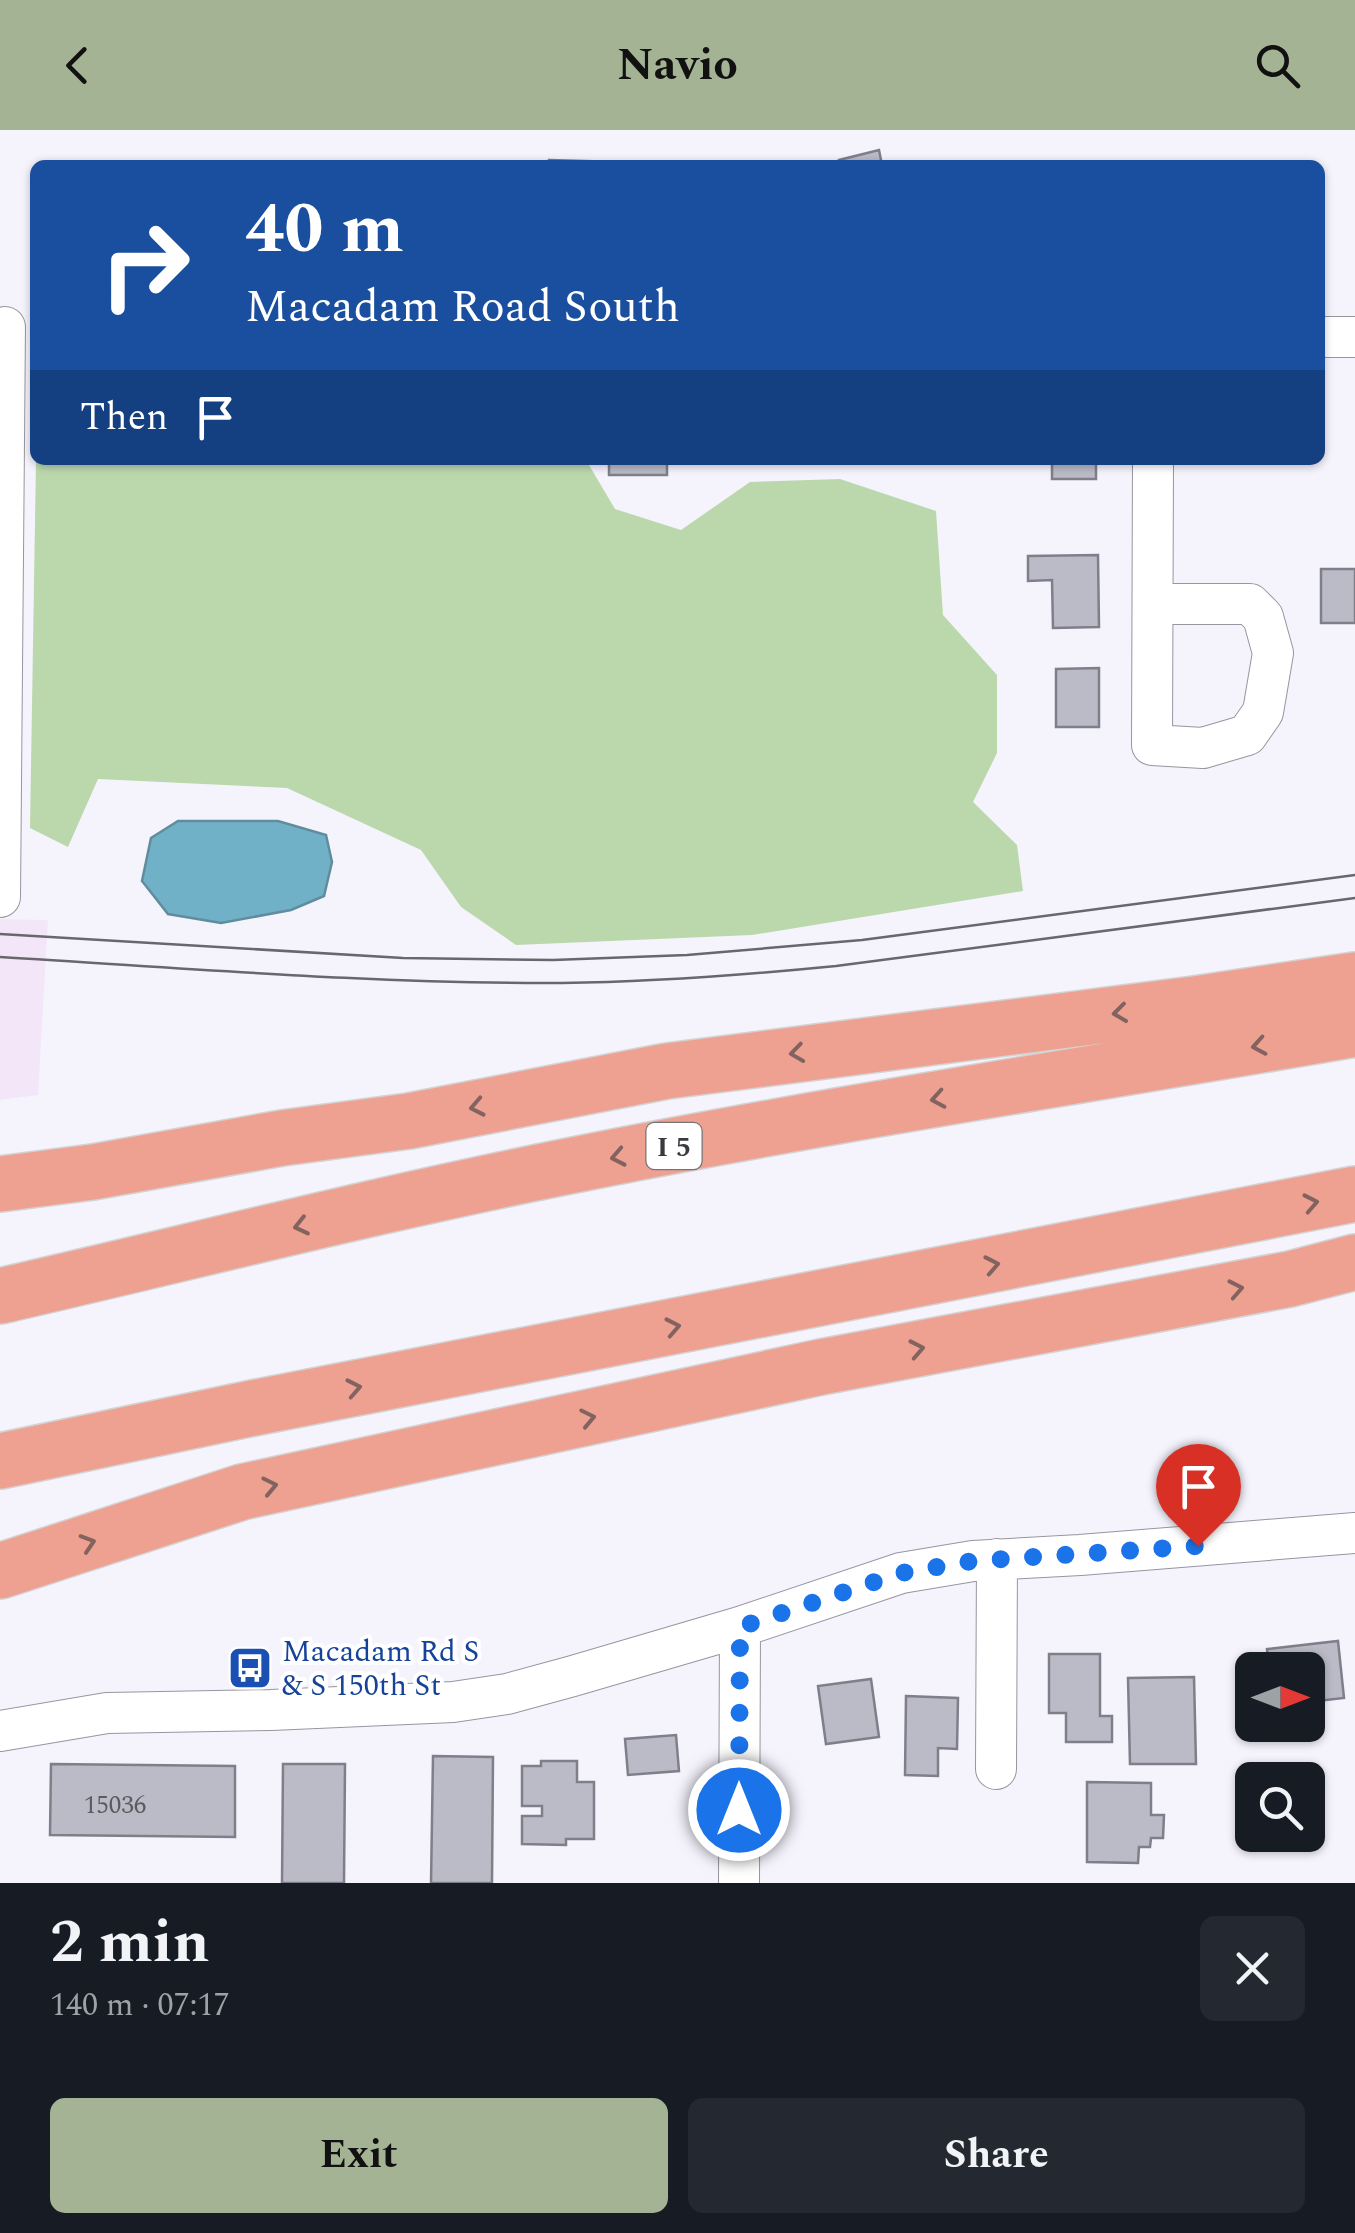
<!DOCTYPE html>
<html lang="en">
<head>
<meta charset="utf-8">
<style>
	body { margin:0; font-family:Spectral,serif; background:#242831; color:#f1f3f6; height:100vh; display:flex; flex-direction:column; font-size:38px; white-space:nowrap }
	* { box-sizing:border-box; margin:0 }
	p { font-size:32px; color:#9ea1a6 }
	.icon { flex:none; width:55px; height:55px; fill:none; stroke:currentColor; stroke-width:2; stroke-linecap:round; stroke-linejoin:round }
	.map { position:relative; height:1753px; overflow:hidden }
	.sheet { display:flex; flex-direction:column; background:#171b24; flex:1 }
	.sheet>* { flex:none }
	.hud { position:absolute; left:30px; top:30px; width:1295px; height:305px; border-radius:15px; box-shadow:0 2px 8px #0004; background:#1a4fa0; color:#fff; overflow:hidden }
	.needle { width:65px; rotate:90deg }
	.fabs { position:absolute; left:1235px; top:1522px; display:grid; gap:20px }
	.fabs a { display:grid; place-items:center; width:90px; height:90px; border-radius:15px; background:#171b24; box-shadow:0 2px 8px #0004; font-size:50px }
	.pin { position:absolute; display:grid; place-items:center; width:85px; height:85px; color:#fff; margin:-102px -42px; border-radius:50% 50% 50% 0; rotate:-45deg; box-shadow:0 0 10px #0007 }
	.pin .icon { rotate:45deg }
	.me { position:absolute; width:110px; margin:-55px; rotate:0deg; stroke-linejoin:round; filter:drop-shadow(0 0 8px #0008) }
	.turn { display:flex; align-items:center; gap:35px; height:210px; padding:0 50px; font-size:45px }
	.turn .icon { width:130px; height:130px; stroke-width:2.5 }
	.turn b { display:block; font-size:70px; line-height:85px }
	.then { display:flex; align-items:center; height:95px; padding:0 50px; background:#0003; gap:20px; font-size:38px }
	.round { display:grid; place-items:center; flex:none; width:105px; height:105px; border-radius:15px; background:#242831 }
	.overview { display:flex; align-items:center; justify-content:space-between; height:170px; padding:0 50px }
	h1 { font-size:60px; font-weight:700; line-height:75px }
	.action { display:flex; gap:20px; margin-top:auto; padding:20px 50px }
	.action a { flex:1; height:115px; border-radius:15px; background:#a4b393; color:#111; font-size:40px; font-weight:700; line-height:115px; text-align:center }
	.action a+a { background:#242831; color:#f1f3f6 }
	header { display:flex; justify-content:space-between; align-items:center; height:130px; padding:0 50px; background:#a4b393; color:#111; font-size:45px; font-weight:700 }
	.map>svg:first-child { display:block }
</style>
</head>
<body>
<header><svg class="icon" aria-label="back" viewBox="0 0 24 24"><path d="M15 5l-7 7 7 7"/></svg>Navio<svg class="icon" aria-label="search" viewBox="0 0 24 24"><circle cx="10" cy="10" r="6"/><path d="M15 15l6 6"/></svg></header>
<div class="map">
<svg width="1355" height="1753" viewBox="0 0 1355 1753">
	<rect width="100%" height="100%" fill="#f5f4fd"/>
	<path fill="#f3e6f9" d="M 0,789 L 48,790 L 38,965 L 0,970 Z"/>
	<path fill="#bbd8ad" d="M 36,330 L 586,330 L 615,379 L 681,400 L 750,352 L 840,349 L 936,381 L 943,485 L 997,545 L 997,623 L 973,672 L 1017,715 L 1023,761 L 752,805 L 516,815 L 461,777 L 421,720 L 287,658 L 98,649 L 68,717 L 30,698 Z"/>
	<path fill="#71b1c7" stroke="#608d9e" stroke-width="2.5" d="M 178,691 L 278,691 L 326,705 L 332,732 L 324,766 L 291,780 L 221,793 L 168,784 L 142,751 L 151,708 Z"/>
	<path fill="#babbc6" stroke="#7f7f8a" stroke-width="2.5" d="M 879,20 L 882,35 L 840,35 L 839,30 Z
		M 549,30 L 654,33 L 654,35 L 549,35 Z
		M 609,330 L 667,330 L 667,345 L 609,345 Z
		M 1052,330 L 1096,330 L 1096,349 L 1052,349 Z
		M 1098,425 L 1099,497 L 1053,498 L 1052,450 L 1028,451 L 1028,426 Z
		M 1321,439 L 1355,439 L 1355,493 L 1321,493 Z
		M 1099,538 L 1099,597 L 1056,597 L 1056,539 Z
		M 1338,1511 L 1344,1568 L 1308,1572 L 1308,1540 L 1269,1540 L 1267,1519 Z
		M 1049,1524 L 1100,1524 L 1100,1586 L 1112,1586 L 1112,1612 L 1066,1612 L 1066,1583 L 1049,1583 Z
		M 1194,1547 L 1196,1634 L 1130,1634 L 1128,1548 Z
		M 871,1549 L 879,1607 L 826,1614 L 818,1556 Z
		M 906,1566 L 958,1568 L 957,1619 L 938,1618 L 938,1646 L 905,1645 Z
		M 676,1605 L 679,1641 L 628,1645 L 625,1609 Z
		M 433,1626 L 493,1627 L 492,1753 L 431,1753 Z
		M 541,1631 L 577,1631 L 577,1652 L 594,1652 L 594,1709 L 566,1709 L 566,1715 L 522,1714 L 522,1686 L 542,1686 L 542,1676 L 522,1676 L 522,1636 L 541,1636 Z
		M 51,1634 L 235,1636 L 235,1707 L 50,1705 Z
		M 283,1634 L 345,1634 L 344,1753 L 282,1753 Z
		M 1087,1652 L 1151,1653 L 1151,1685 L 1164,1685 L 1163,1708 L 1151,1708 L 1150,1717 L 1139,1717 L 1138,1733 L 1087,1732 Z"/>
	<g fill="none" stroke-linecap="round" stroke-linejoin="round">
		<defs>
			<path id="minor" d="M 1320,207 L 1355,207
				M 1153,474 L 1250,474 L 1263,487 L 1273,523 L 1263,582 L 1247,605 L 1203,618 L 1152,615 C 1152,520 1152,425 1153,330
				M 0,767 L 5,197
				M 0,1601 L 107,1583 L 271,1580 L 453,1572 L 507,1564 L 573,1546 L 740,1497 L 901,1443 L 973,1431 L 1080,1425 L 1355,1403
				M 996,1639 L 997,1429
				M 739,1753 L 740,1497"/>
			<path id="highway" d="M 0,1054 L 93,1042 L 282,1008 L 409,991 L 667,941 L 1194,874 L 1355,850
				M 0,1166 C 191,1122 382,1073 574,1035 C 833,983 1095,944 1355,899
				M 0,1331 L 258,1277 L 1355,1064
				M 0,1441 L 242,1362 L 821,1237 L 1290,1149 L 1355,1132"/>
		</defs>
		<use href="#minor" stroke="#9795a0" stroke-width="42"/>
		<use href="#highway" stroke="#d4d3d4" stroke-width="58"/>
		<use href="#minor" stroke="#fff" stroke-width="40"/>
		<use href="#highway" stroke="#efa191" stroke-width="55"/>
		<path stroke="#68676c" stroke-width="2.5" d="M 0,804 L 403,828 L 553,830 L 687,825 L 862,810 L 1355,745
			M 0,827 C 187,838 375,854 562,853 C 654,852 745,845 836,836 L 1355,768"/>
	</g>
	<defs><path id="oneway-chevron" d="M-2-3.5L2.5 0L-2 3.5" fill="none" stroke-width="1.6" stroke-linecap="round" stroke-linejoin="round" transform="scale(2.5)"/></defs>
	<g stroke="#82635f">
		<use href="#oneway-chevron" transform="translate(1120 883) rotate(173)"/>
		<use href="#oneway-chevron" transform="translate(1259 916) rotate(170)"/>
		<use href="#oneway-chevron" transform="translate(797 923) rotate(172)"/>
		<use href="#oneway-chevron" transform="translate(938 969) rotate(170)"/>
		<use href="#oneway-chevron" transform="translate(477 977) rotate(169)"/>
		<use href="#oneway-chevron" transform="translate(618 1027) rotate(169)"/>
		<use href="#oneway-chevron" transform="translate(1311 1073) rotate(-11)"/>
		<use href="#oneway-chevron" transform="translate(301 1096) rotate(167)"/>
		<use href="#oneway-chevron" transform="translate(992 1135) rotate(-11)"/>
		<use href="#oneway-chevron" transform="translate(1236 1159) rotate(-11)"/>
		<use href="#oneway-chevron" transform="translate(673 1197) rotate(-11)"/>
		<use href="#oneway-chevron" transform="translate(917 1219) rotate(-11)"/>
		<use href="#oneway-chevron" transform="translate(354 1258) rotate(-11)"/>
		<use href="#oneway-chevron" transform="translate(588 1288) rotate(-12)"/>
		<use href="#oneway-chevron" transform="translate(270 1356) rotate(-12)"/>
		<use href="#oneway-chevron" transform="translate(88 1413) rotate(-18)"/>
	</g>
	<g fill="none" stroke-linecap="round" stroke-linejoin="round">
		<path stroke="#1a73e8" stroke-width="18" stroke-dasharray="0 32.4" d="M 739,1680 L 740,1497 L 901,1443 L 973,1431 L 1198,1416"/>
	</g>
	<defs>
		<symbol id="bus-square" viewBox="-11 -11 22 22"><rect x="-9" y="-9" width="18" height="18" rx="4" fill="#1a4fb4" stroke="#fff"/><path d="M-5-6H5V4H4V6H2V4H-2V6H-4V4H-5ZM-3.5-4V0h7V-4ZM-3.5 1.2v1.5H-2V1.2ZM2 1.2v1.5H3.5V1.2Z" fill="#fff"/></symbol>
	</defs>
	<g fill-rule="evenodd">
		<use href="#bus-square" x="225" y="1513" width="50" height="50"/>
	</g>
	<g text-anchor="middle" stroke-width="8" stroke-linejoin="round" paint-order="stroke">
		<g font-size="25" fill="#5a5a5f">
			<text x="115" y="1683">15036</text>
		</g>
		<rect fill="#fff" stroke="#757477" stroke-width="2.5" x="646.5" y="993" width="55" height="46" rx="8"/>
		<g font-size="28" font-weight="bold" fill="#3a393d">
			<text x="674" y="1026">I 5</text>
		</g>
		<g font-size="30" fill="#164399" stroke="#fff" text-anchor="start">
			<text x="282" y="1531">Macadam Rd S<tspan x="282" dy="34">&amp; S 150th St</tspan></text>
		</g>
	</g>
</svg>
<div class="fabs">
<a><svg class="needle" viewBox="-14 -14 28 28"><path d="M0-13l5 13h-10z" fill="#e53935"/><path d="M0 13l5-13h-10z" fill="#9ea1a6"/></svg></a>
<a><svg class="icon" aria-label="search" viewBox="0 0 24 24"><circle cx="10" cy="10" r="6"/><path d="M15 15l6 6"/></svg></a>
</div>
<div class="pin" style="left:1198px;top:1416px;background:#d93025"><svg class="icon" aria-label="arrive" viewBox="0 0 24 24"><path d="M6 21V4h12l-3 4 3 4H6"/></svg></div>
<svg class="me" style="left:739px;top:1680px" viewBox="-20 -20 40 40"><circle r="17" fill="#1a73e8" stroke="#fff" stroke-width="3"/><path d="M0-11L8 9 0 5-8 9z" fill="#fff"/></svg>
<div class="hud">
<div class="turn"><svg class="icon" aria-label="right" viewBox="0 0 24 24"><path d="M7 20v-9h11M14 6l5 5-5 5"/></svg><div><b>40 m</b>Macadam Road South</div></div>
<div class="then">Then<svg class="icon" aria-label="arrive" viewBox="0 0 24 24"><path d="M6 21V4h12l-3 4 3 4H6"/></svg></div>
</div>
</div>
<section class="sheet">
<div class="overview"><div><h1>2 min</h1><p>140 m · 07:17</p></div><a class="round"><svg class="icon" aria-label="close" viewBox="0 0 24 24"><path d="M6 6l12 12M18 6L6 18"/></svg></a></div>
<div class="action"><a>Exit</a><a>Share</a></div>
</section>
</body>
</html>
